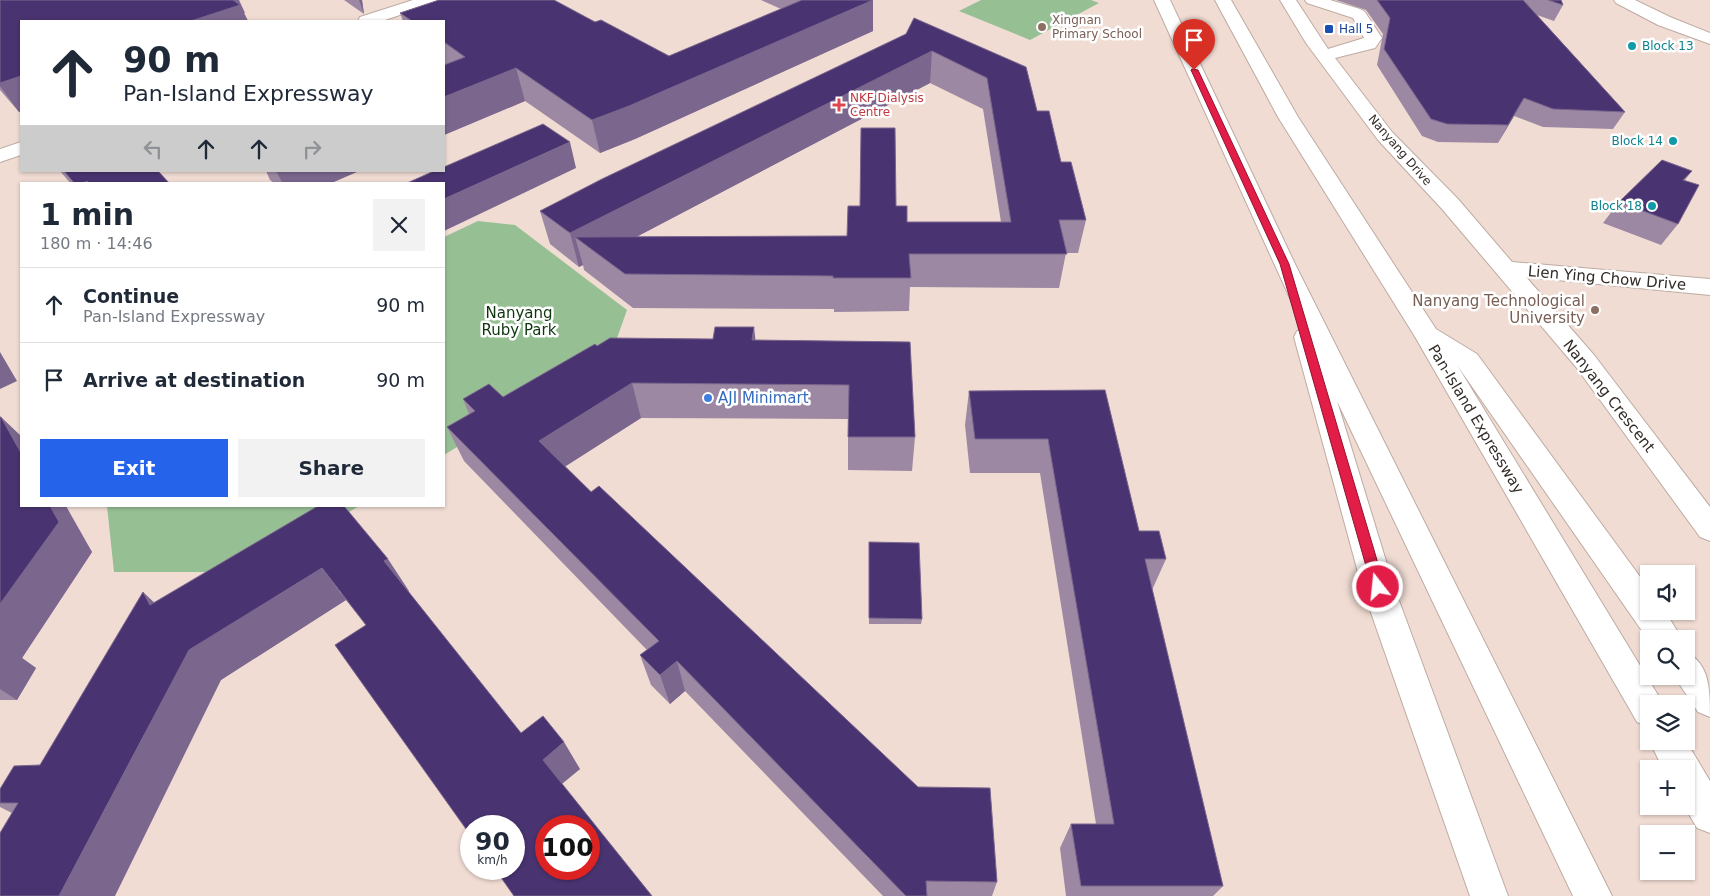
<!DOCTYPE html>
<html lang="en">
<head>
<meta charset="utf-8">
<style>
	body { margin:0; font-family:"DejaVu Sans",sans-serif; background:#f2f2f3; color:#1f2937; height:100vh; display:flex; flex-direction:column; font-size:19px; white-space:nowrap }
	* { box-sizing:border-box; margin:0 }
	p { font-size:16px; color:#747a83 }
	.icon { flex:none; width:28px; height:28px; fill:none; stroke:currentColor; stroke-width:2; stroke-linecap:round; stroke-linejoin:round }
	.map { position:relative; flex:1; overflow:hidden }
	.side { position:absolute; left:20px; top:182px; width:425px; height:325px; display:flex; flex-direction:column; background:#fff; border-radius:0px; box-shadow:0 1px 4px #0004 }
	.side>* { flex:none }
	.banner { position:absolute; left:20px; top:20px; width:425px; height:152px; border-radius:0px; box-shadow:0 1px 4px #0004; background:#fff; color:#1f2937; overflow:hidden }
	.fabs { position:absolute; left:1640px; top:565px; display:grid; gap:10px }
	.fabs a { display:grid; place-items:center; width:55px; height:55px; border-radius:0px; background:#fff; box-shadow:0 1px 4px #0004; font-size:25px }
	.speed { position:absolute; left:460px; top:815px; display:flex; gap:10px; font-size:25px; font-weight:700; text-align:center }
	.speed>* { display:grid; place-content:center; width:65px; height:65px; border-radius:50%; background:#fff; box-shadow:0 1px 4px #0004; line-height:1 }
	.speed small { font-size:12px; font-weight:400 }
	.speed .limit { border:8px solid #d22; background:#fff; color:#111 }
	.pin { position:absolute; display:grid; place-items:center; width:42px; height:42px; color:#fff; margin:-51px -21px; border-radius:50% 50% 50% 0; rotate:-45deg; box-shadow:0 0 5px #0007 }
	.pin .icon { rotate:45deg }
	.me { position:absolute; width:55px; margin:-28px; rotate:344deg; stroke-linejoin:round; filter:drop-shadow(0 0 4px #0008) }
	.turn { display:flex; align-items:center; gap:18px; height:105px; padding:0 20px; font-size:22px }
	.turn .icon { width:65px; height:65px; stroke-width:2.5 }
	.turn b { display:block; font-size:35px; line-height:42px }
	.lanes { display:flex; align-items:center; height:48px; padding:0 20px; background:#0003; justify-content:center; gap:25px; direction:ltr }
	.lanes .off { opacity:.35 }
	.round { display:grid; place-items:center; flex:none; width:52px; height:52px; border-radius:0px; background:#f2f2f3 }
	.headline { display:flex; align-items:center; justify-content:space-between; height:85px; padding:0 20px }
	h1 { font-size:30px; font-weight:700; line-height:38px }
	.cta { display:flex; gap:10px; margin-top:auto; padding:10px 20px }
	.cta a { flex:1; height:58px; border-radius:0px; background:#2563eb; color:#fff; font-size:20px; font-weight:700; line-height:58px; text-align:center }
	.cta a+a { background:#f2f2f3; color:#1f2937 }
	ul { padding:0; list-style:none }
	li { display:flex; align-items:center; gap:15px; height:75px; padding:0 20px; border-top:1px solid #e0e1e3 }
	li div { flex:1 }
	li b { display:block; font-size:19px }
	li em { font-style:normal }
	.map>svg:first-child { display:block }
</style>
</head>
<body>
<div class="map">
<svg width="1710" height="896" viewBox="0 0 1710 896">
	<rect width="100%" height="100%" fill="#f0dcd3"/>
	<path fill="#97bf94" d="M 981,0 L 1091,0 L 1099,3 L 1030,40 L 959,11 Z
		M 478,221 L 515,225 L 627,310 L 612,352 L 444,455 L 444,237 Z
		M 107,506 L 359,506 L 250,572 L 114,572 Z"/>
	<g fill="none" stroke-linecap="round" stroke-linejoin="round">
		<defs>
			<path id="minor" d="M 413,0 L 437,0 L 435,3 L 382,21 L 358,21 L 360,17 Z
				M 1280,0 L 1296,0 L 1328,49 L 1364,38 L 1353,18 L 1307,3 L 1305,0 L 1330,0 L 1360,9 L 1365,12 L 1382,38 L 1375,48 L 1335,58 L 1392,132 L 1458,199 L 1512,262 L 1710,279 L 1710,295 L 1526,277 L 1594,355 L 1710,507 L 1710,541 L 1700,537 L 1576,367 L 1442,209 L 1378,140 L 1306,43 Z
				M 1614,0 L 1635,0 L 1670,17 L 1710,33 L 1710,44 L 1658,25 L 1616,3 Z
				M 21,142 L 21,155 L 0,162 L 0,149 Z"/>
			<path id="motorway" d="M 1154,0 L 1170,0 L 1295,264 L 1612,896 L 1573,896 L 1337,401 L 1394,587 L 1508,896 L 1470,896 L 1362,587 L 1294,337 L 1297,331 L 1304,329 Z
				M 1215,0 L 1231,0 L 1298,117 L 1436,329 L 1477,354 L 1649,589 L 1649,611 L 1665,611 L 1682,639 L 1649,639 L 1649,641 L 1457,365 L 1661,700 L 1663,704 L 1649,704 L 1649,727 L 1637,722 L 1414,335 L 1278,117 Z
				M 1686,652 C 1710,664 1710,690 1710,717 L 1698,712 L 1674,676 L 1686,676 Z
				M 1649,740 L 1686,741 L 1710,781 L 1710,833 L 1697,828 L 1684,806 L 1686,806 L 1686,769 L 1663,769 Z"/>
		</defs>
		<use href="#minor" stroke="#beaba2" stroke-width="2"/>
		<use href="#motorway" stroke="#beaba2" stroke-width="2"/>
		<use href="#minor" fill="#fff" fill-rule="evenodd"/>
		<use href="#motorway" fill="#fff" fill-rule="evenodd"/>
	</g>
	<path fill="#9c88a2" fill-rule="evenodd" d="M 0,0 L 245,13 L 244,13 L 248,21 L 21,21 L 21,111 L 19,112 L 0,90 Z
		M 344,0 L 362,0 L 364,14 Z
		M 761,0 L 873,0 L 873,31 L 635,139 L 600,153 L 525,101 L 444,135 L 444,21 L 403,21 L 400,13 L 595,22 L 669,56 L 781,9 Z
		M 1336,0 L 1561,0 L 1563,5 L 1554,21 L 1537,15 L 1625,112 L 1613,129 L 1543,127 L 1514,116 L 1498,143 L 1438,142 L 1422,136 L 1377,65 L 1383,34 L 1366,10 Z
		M 914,18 L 1037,111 L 1061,162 L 1086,220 L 1078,253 L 1066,253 L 1059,288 L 910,287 L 909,311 L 834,312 L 834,309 L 633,308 L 584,270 L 583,265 L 579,267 L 550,244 L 540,211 L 906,34 ZM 930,83 L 983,109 L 1001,222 L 907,222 L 896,206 L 860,206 L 847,236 L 636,237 Z
		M 60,171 L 158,171 L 170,184 L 71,184 Z
		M 266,171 L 359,171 L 329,184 L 275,184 L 270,180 Z
		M 1692,171 L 1685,180 L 1678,224 L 1661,245 L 1603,223 L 1619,202 Z
		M 755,340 L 910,342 L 915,437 L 912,471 L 848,470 L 848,419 L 641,418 L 565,466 L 997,882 L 992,896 L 883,896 L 685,691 L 670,704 L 651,685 L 640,655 L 647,650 L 464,461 L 447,427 L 469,414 L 463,399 L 503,397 L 597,346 Z
		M 1105,390 L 1139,531 L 1166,559 L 1152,590 L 1223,886 L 1213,896 L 1066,896 L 1060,848 L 1071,824 L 1096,824 L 1040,473 L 970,473 L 965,425 L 969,391 Z
		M 0,417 L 92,552 L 22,658 L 36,668 L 17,700 L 0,700 Z
		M 869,542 L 922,619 L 921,624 L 869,624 Z
		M 408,591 L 521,733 L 580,769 L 562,784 L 366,625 L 346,600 L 12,813 L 0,807 L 0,789 L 40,765 L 154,603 L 409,591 Z"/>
	<path fill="#7b668e" d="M 224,0 L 239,0 L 245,13 L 244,13 L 248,21 L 191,21 Z
		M 359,0 L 362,0 L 364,14 Z
		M 873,0 L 873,31 L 635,139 L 600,153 L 592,120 Z
		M 932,51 L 930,83 L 600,256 L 575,237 L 583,265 L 579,267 L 570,233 Z
		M 516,68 L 525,101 L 444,135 L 444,97 Z
		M 21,76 L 21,111 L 19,112 L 0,86 L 0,83 Z
		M 1524,98 L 1514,116 L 1498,143 L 1508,125 Z
		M 570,142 L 576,168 L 444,231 L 444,199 Z
		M 276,171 L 359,171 L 329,184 L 283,184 Z
		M 754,327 L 758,362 L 752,340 Z
		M 0,352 L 17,381 L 0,389 Z
		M 632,383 L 641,418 L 552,475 L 539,441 Z
		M 1,417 L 21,436 L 21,453 Z
		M 50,506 L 66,506 L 92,552 L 22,658 L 36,668 L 17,700 L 0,689 L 0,604 Z
		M 388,559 L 409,591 L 406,593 L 384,561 Z
		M 322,568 L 346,600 L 221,680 L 115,896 L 59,896 L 189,650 Z
		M 143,592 L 176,623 L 150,605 Z
		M 677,661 L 685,691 L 670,704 L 660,675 Z
		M 564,742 L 580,769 L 559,786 L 543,760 Z"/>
	<path fill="#493471" stroke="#7b668e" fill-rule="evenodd" d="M 0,0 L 233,0 L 240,5 L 191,21 L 21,21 L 21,76 L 0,83 Z
		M 439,0 L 554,0 L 595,22 L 601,20 L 669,56 L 802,0 L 873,0 L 629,106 L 592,120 L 516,68 L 444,97 L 444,65 L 465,57 L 444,42 L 444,21 L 412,21 L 400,13 Z
		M 1377,0 L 1523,0 L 1625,112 L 1553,109 L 1524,98 L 1508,125 L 1447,124 L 1431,119 L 1384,49 L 1390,18 Z
		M 1548,0 L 1561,0 L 1563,5 Z
		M 914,18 L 1026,67 L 1037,111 L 1049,111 L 1061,162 L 1071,162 L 1086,220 L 1059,220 L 1067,254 L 909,254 L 911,278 L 833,278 L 833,276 L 625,274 L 575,237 L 847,236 L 848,206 L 860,206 L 861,128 L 895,128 L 896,206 L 907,206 L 907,222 L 1011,222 L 987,78 L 932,51 L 570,233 L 540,211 L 602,179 L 906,34 Z
		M 543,124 L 570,142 L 444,199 L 444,184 L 405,184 L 434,171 L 444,171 L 444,167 Z
		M 1662,160 L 1692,171 L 1683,180 L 1699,185 L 1678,224 L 1619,202 Z
		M 64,171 L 158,171 L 170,184 L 90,184 L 87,181 L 81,184 L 75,184 Z
		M 715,327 L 754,327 L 752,340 L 910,342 L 915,437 L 848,437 L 849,385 L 632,383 L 539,441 L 591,492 L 599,486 L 918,787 L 990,788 L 997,882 L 926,881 L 927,896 L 906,896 L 677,661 L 660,675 L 640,655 L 659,641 L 447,427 L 475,411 L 463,399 L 489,384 L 503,397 L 595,344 L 597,346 L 610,338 L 713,339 Z
		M 1105,390 L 1139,531 L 1159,531 L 1166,559 L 1145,559 L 1223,886 L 1081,886 L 1071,824 L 1114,824 L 1048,439 L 975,439 L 969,391 Z
		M 0,417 L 1,417 L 21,453 L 21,506 L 50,506 L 59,522 L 0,604 Z
		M 318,506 L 344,506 L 388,559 L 384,561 L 521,733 L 543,716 L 564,742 L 543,760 L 652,896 L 514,896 L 495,869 L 514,869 L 514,826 L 471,826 L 471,836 L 335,645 L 366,625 L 322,568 L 189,650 L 59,896 L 0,896 L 0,833 L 18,803 L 0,803 L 0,789 L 14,766 L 40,765 L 143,592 L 150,605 ZM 546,826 L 589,826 L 589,869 L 546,869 Z
		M 869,542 L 919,543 L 922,619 L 869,618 Z"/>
	<path fill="#e11d48" stroke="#92132f" d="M 1192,69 L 1198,70 L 1289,264 L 1385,587 L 1383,591 L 1378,593 L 1374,591 L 1372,587 L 1280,264 L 1191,70 Z"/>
	<g fill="#8d6e63" stroke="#fff" stroke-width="2">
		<circle cx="1042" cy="27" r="5"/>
		<circle cx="1595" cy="310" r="5"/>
	</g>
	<rect fill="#1a4fb4" stroke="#fff" stroke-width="2" x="1324" y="24" width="10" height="10" rx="2.5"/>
	<g fill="#0f9aa8" stroke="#fff" stroke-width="2">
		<circle cx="1632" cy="46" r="5"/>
		<circle cx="1673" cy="141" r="5"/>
		<circle cx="1652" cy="206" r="5"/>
	</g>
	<path fill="#e0444e" stroke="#fff" stroke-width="2" d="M836.5 97.5h5v5h5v5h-5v5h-5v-5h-5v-5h5z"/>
	<circle fill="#3f7fe0" stroke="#fff" stroke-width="2" cx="708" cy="398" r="5"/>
	<g text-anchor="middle" stroke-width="5" stroke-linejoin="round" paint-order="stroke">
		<g font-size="12" fill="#785e54" stroke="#fff" text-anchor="start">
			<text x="1052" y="24">Xingnan<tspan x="1052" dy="14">Primary School</tspan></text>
		</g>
		<g font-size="12" fill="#164399" stroke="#fff" text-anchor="start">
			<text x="1339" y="33">Hall 5</text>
		</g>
		<g font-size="12" fill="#0d838f" stroke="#fff" text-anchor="end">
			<text x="1642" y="50" text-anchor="start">Block 13</text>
			<text x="1663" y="145">Block 14</text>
			<text x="1642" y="210">Block 18</text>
		</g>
		<g font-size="12" fill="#be3a42" stroke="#fff" text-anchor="start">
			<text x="850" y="102">NKF Dialysis<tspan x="850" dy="14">Centre</tspan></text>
		</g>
		<g font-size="12" fill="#322b27" stroke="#fff">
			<text transform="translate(1400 150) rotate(49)" y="4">Nanyang Drive</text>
		</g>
		<g font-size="15" fill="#322b27" stroke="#fff">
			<text transform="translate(1607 278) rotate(5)" y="5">Lien Ying Chow Drive</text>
			<text transform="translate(1609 396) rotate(52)" y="5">Nanyang Crescent</text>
			<text transform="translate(1476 419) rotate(59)" y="5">Pan-Island Expressway</text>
		</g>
		<g font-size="15" fill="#785e54" stroke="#fff" text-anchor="end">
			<text x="1585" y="306">Nanyang Technological<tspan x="1585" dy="17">University</tspan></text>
		</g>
		<g font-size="15" fill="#0e350e" stroke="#fff">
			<text x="519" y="318">Nanyang<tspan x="519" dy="17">Ruby Park</tspan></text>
		</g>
		<g font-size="15" fill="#366cbe" stroke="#fff" text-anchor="start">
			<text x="718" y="403">AJI Minimart</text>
		</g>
	</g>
</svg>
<div class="fabs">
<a><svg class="icon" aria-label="sound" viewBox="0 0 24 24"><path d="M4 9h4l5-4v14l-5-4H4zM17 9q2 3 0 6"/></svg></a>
<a><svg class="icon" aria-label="search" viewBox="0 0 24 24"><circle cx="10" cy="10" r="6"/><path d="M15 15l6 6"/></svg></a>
<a><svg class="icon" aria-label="layers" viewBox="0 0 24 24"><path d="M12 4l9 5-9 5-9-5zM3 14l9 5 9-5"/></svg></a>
<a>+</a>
<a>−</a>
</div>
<div class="speed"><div>90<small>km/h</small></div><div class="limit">100</div></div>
<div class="pin" style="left:1194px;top:70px;background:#d93025"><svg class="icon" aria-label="arrive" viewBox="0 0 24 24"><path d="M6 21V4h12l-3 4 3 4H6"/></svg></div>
<svg class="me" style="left:1378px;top:587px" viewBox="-20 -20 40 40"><circle r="17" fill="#e11d48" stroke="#fff" stroke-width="3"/><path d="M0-11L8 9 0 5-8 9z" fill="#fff"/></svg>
<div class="banner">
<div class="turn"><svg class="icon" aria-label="ahead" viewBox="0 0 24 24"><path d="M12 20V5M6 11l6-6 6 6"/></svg><div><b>90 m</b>Pan-Island Expressway</div></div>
<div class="lanes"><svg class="icon off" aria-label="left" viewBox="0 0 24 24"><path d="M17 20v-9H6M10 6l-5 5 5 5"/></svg><svg class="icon" aria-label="ahead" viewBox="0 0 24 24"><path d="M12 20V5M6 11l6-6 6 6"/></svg><svg class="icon" aria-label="ahead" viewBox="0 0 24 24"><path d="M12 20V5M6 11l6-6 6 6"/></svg><svg class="icon off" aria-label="right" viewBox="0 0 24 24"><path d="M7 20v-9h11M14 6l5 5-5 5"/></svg></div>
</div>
<section class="side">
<div class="headline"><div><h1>1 min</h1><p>180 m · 14:46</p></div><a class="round"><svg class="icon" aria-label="close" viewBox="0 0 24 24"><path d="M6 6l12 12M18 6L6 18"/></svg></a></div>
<ul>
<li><svg class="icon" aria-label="ahead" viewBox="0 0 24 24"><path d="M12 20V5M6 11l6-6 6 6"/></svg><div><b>Continue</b><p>Pan-Island Expressway</p></div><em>90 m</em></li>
<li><svg class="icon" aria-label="arrive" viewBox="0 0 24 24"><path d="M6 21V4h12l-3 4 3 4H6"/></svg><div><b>Arrive at destination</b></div><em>90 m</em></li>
</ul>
<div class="cta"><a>Exit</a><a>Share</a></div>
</section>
</div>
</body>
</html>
